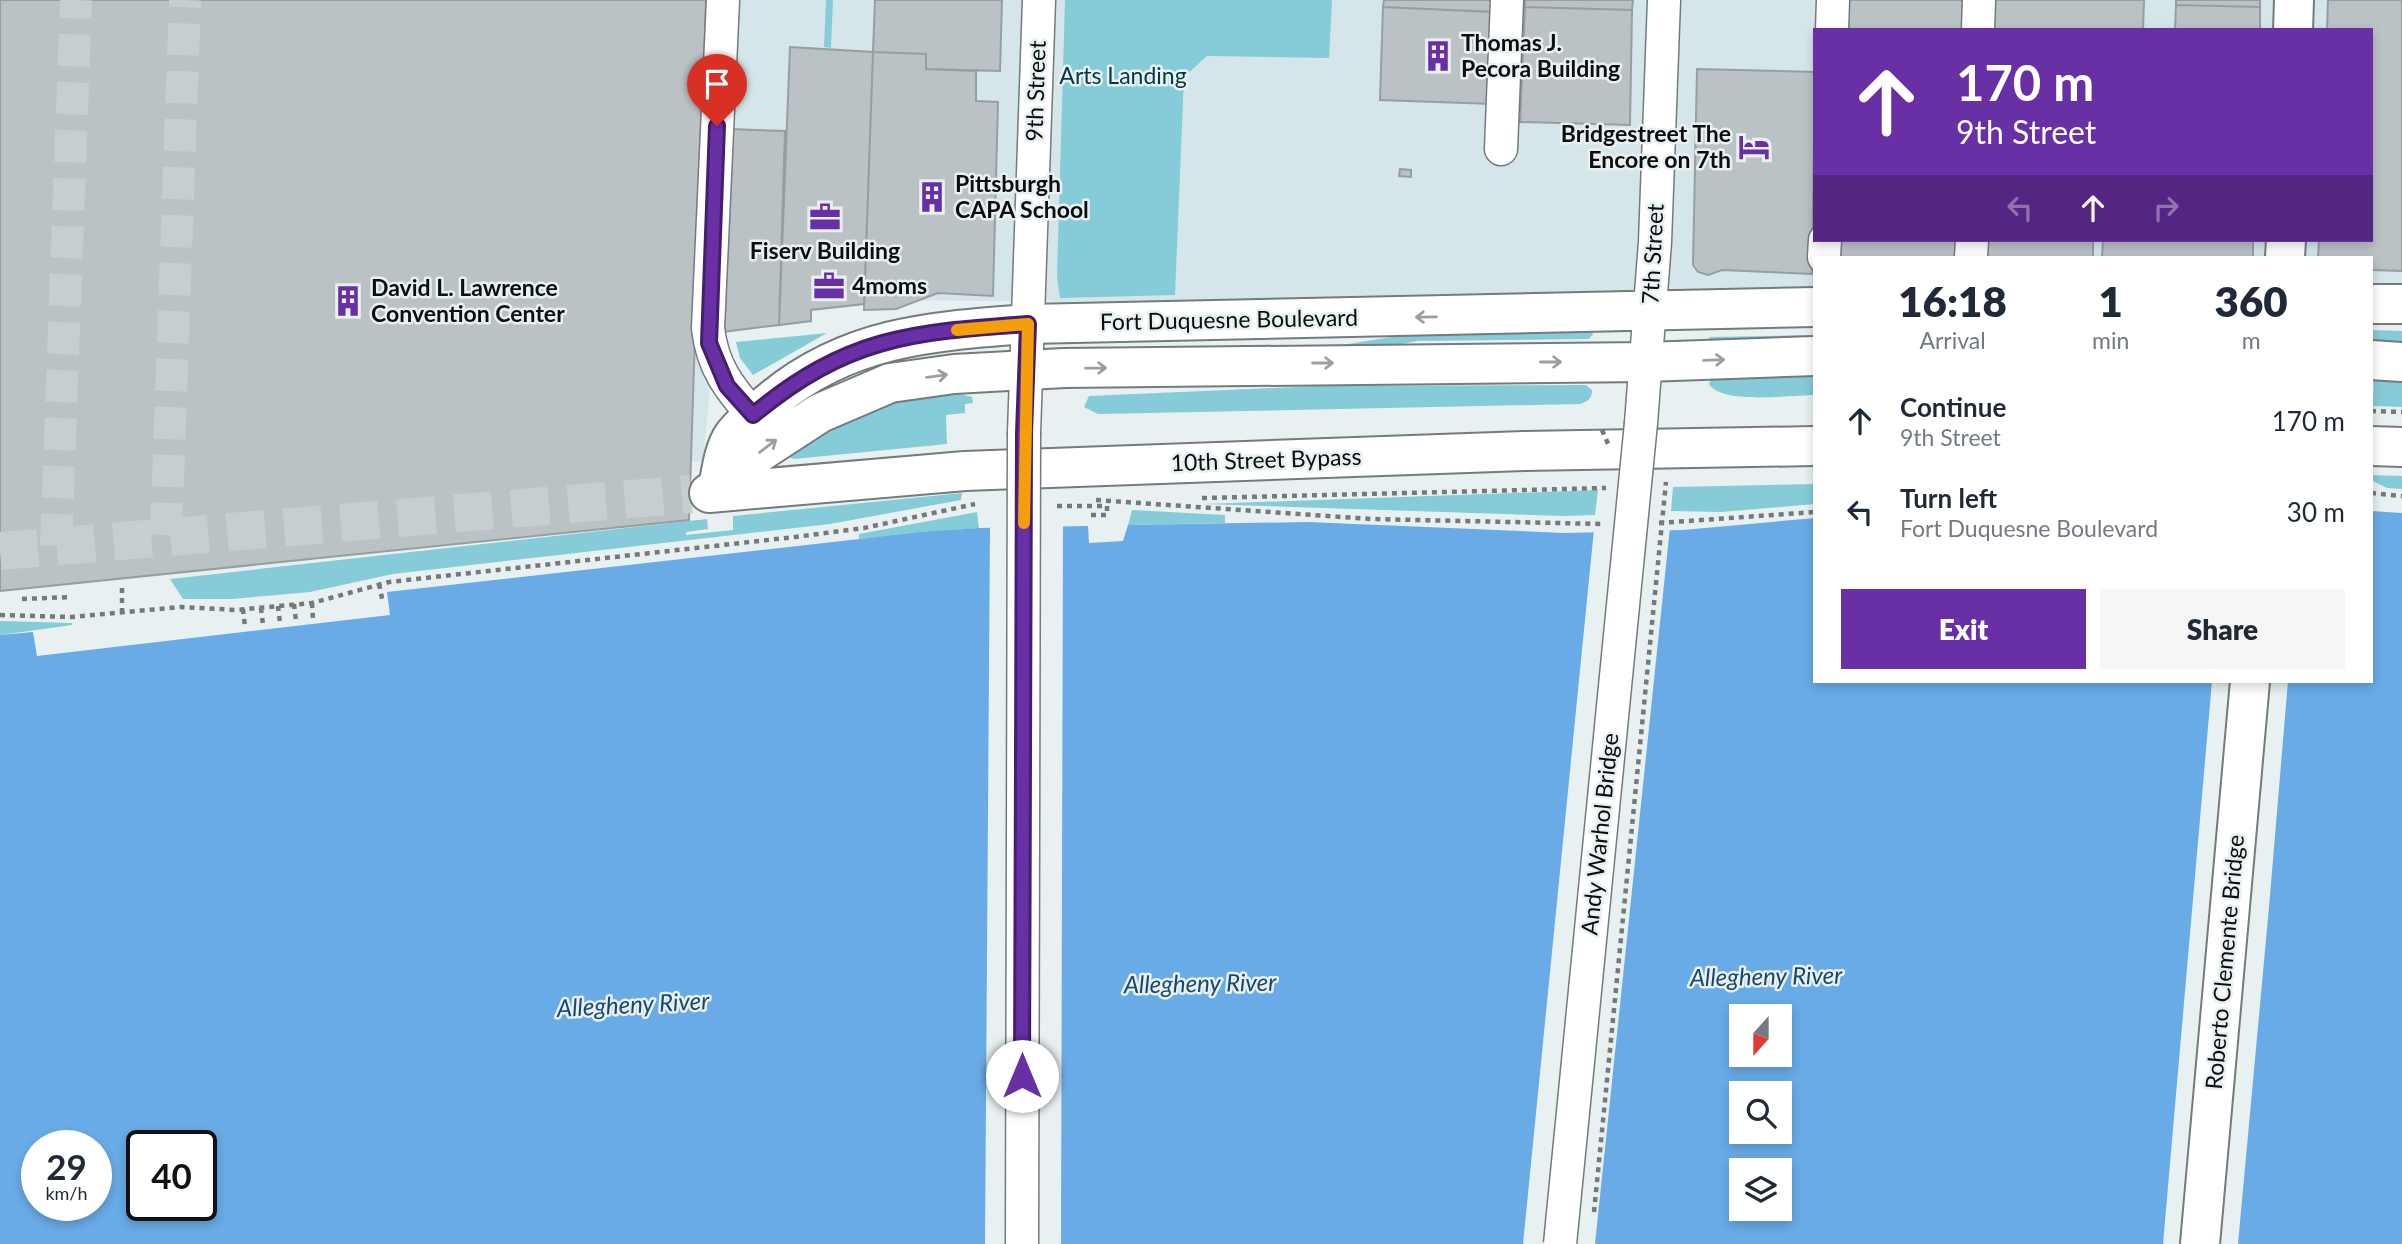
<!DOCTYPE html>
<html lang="en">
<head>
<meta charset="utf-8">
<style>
	body { margin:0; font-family:Lato,sans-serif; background:#f6f6f7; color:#1f2937; height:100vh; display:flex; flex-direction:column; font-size:26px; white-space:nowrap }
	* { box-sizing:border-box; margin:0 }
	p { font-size:23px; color:#747a83 }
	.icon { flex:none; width:38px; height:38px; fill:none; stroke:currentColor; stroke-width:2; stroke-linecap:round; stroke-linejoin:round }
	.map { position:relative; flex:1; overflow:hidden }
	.side { position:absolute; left:1813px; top:256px; width:560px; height:427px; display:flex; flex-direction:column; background:#fff; border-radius:0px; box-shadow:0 4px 10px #0003 }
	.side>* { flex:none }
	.hud { position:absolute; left:1813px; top:28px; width:560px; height:214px; border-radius:0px; box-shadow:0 4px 10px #0003; background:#6930a6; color:#fff; overflow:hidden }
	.needle { width:46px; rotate:201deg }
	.tools { position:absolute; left:1729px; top:1004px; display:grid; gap:14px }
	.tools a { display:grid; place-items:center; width:63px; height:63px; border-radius:0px; background:#fff; box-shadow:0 4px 10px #0003; font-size:35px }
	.speed { position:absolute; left:21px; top:1130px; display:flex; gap:14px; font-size:35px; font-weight:700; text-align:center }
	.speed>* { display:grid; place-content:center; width:91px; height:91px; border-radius:50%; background:#fff; box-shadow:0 4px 10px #0003; line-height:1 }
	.speed small { font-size:18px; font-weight:400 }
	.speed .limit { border:4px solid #111; border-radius:10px; background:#fff; color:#111 }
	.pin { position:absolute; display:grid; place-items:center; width:60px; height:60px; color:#fff; margin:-72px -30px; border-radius:50% 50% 50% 0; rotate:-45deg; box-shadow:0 0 7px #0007 }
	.pin .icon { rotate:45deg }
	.me { position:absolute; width:77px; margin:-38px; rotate:0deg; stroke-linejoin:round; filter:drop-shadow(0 0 5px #0008) }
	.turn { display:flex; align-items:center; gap:24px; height:147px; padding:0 28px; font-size:32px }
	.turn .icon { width:91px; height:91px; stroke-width:2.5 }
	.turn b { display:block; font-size:49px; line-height:60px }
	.lanes { display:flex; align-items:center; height:66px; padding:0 28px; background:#0003; justify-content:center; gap:35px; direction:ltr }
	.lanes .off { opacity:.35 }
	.eta { display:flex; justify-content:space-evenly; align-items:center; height:119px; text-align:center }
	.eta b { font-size:42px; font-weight:800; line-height:49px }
	.primary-button { display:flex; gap:14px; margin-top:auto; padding:14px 28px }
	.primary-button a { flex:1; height:80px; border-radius:0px; background:#6930a6; color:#fff; font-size:28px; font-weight:800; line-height:80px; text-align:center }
	.primary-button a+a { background:#f6f6f7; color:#1f2937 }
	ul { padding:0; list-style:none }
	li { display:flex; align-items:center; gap:21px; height:91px; padding:0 28px }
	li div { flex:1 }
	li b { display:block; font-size:26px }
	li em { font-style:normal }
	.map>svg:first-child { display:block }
</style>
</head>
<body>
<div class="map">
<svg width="2402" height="1244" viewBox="0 0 2402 1244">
	<rect width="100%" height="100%" fill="#e8f0f2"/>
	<path fill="#d5e6ea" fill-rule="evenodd" d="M 0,0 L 2402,0 L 2402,311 L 2371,311 L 2371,257 L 1815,257 L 1815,307 L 719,299 L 703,461 L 0,534 ZM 1815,30 L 2371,30 L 2371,240 L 1815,240 Z"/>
	<path fill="#85cbd8" d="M 826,0 L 833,0 L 831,48 L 824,47 Z
		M 1065,0 L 1332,0 L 1329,58 L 1207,56 L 1184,77 L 1175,295 L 1060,298 L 1057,277 Z
		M 1590,330 L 1593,334 L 1589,339 L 1417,341 L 1377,349 L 1336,346 L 1416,333 Z
		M 2371,330 L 2402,331 L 2402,349 L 2371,347 Z
		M 827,333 L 753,375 L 740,358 L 736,342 Z
		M 1815,335 L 1815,344 L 1706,342 L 1710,337 Z
		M 2374,373 L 2402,375 L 2402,407 L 2373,406 Z
		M 1815,375 L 1815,395 C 1791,395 1722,405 1709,384 L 1712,377 Z
		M 1586,385 L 1592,390 C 1592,399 1588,401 1580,404 L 1098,414 L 1084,407 L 1089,396 L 1319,386 Z
		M 956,393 L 972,397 L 973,403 L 965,404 L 965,413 L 946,415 L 947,444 L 794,459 L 789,457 L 807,440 L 877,405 Z
		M 2371,475 L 2402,476 L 2402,489 L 2387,488 L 2371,480 Z
		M 1815,484 L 1815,504 L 1721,512 L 1671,511 L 1673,487 Z
		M 1598,490 L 1595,515 L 1564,516 L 1204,504 Z
		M 962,493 L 961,500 L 830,524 L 393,574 L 310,592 L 232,599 L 183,599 L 170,579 L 707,519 L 708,529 L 686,532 L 686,535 L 733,530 L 733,516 Z
		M 1132,510 L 1225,515 L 1225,523 L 1128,525 Z
		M 977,512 L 979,528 L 859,539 L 859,534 Z
		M 0,621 L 72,623 L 72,625 L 0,635 Z"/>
	<path fill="#69abe6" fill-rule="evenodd" d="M 2371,511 L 2402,513 L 2402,1244 L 0,1244 L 0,635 L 33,632 L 37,656 L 390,615 L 387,592 L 922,532 L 979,528 L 1088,526 L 1089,543 L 1123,541 L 1128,525 L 1308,522 L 1564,533 L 1683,530 L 1815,518 L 1815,681 L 2371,681 ZM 1741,1017 L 1780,1017 L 1780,1055 L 1741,1055 ZM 1741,1094 L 1780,1094 L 1780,1132 L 1741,1132 ZM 37,1146 L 96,1146 L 96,1206 L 37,1206 ZM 142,1146 L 201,1146 L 201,1206 L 142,1206 ZM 1741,1171 L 1780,1171 L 1780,1209 L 1741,1209 Z"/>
	<path fill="#e8f0f2" d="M 1063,523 L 1061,1244 L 985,1244 L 990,524 Z
		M 1670,527 L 1595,1244 L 1523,1244 L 1594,529 Z
		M 2212,681 L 2288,681 L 2269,907 L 2238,1244 L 2163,1244 Z"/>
	<path fill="#bbc2c6" stroke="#979ea1" stroke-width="2" d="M 0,0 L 706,0 L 689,520 L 0,591 Z
		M 875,0 L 1002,0 L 1000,71 L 926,69 L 926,54 L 873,52 Z
		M 1384,0 L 1492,0 L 1491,12 L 1383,7 Z
		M 1525,0 L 1633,0 L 1632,10 L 1525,7 Z
		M 1839,0 L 1967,0 L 1966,30 L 1838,30 Z
		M 1988,0 L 2144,0 L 2143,30 L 1987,30 Z
		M 2176,0 L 2260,0 L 2260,7 L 2176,5 Z
		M 2328,0 L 2402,0 L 2402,271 L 2371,270 L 2371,257 L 2318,257 L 2319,240 L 2371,240 L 2371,30 L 2327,30 Z
		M 2176,5 L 2260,7 L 2260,30 L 2175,30 Z
		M 1383,7 L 1496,12 L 1492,104 L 1380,100 Z
		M 1525,7 L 1632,10 L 1630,125 L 1520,122 Z
		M 790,47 L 873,52 L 864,304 L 811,310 L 811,321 L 779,325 Z
		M 873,52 L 926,54 L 926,69 L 976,71 L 976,101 L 998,102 L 993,296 L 938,293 L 896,309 L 864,310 Z
		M 1697,69 L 1815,72 L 1812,274 L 1722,270 L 1708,275 L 1698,272 L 1693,265 Z
		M 729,129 L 785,131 L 779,325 L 722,332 Z
		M 1400,169 L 1411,170 L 1411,177 L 1399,176 Z
		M 1831,240 L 1960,240 L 1959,257 L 1831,257 Z
		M 1980,240 L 2093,240 L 2093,257 L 1980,257 Z
		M 2103,240 L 2253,240 L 2253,257 L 2102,257 Z"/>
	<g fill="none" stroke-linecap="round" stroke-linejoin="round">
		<path stroke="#c7ced0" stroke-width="32" stroke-dasharray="32 16" stroke-linecap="butt" d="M 166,535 L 185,0
			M 56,546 L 76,0"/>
		<path stroke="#c7ced0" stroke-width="38" stroke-dasharray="38 19" stroke-linecap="butt" d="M 0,551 L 691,494"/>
		<defs>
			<path id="minor" d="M 723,0 L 708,328 C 712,366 729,388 753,415
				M 1832,30 L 1833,0
				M 1978,30 L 1979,0
				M 1501,149 L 1507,0
				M 1824,257 L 1825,240
				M 1971,257 L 1972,240
				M 1641,423 L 1655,242 L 1664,0
				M 1024,433 L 1039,0"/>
			<path id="major" d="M 2293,30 L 2294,0
				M 2285,257 L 2286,240
				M 2371,304 L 2402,304
				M 2371,360 L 2402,362
				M 2371,446 L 2402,447
				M 717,492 C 721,475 723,450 733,436 C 743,422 759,411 772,400 C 849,336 933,331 1028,324 L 1815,307
				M 717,492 L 760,452 L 820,413 L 890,383 L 954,374 L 1064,368 L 1646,362 L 1815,356
				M 709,493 L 965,471 L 1524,451 L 1815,446
				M 2200,1244 L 2250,681"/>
		</defs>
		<use href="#minor" stroke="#737b7c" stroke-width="35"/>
		<use href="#major" stroke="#737b7c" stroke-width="42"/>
		<path stroke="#75797b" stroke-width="4.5" stroke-dasharray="5 5" stroke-linecap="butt" d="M 2371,411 L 2402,412
			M 2371,493 L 2402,496
			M 1202,498 L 1606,488
			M 1096,500 L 1371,519 L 1604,524
			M 1057,506 L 1107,506 L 1107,515 L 1088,515
			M 1659,523 L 1815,512
			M 379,584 L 383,603
			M 22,599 L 72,597
			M 312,603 L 313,619
			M 294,604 L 296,621
			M 278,606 L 280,623
			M 261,608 L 263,625
			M 243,609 L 245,627
			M 122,613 L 122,584
			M 0,615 L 71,617 L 181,607 L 236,610 L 312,603 L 389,582 L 795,537 L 864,528 L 975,504"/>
		<use href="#minor" stroke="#fff" stroke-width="32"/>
		<use href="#major" stroke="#fff" stroke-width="38"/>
		<defs>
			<path id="minor-bridge" d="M 1022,1244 L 1024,433
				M 1560,1244 L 1641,423"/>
		</defs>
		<use href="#minor-bridge" stroke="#737b7c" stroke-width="35" stroke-linecap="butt"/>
		<path stroke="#75797b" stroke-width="4.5" stroke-dasharray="5 5" stroke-linecap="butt" d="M 1602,430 L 1609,446
			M 1594,1212 L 1666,482"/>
		<use href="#minor-bridge" stroke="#fff" stroke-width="32"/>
	</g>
	<defs><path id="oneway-shaft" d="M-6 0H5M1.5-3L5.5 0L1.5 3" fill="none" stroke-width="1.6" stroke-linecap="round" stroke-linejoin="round" transform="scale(1.75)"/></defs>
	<g stroke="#9d9e9f">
		<use href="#oneway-shaft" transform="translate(1426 317) rotate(179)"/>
		<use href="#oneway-shaft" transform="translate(1714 360) rotate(-2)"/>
		<use href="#oneway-shaft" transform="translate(1551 362)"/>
		<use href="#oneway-shaft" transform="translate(1323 363)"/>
		<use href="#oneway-shaft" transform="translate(1096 368) rotate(-1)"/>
		<use href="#oneway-shaft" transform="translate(937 376) rotate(-8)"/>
		<use href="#oneway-shaft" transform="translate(768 446) rotate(-37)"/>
	</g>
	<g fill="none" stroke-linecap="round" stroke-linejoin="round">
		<defs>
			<path id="route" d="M 717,126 L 709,343 L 727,386 L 753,415 C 847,337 911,332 1028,324 L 1024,433 L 1022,1076"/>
		</defs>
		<use href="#route" stroke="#441f6c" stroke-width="18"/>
		<use href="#route" stroke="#6930a6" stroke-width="12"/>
		<path stroke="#f59e0b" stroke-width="12" d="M 957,330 L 1028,324 L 1024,523"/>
	</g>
	<defs>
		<symbol id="building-bare" viewBox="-9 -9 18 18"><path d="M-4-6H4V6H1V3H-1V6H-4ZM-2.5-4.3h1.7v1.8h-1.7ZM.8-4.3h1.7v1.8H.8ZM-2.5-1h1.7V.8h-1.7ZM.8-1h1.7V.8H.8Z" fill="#6930a6" stroke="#e8f0f2" stroke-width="2.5" paint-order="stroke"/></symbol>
		<symbol id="hotel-bare" viewBox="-9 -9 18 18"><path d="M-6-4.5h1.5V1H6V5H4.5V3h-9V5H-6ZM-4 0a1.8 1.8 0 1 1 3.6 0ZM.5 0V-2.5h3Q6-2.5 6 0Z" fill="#6930a6" stroke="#e8f0f2" stroke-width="2.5" paint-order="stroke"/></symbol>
		<symbol id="office-bare" viewBox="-9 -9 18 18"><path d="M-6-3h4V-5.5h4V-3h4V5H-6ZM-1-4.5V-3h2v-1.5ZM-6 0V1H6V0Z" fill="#6930a6" stroke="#e8f0f2" stroke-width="2.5" paint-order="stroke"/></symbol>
	</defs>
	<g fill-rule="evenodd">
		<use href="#building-bare" x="1416" y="34" width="44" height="44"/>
		<use href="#hotel-bare" x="1732" y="125" width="44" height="44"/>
		<use href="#building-bare" x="910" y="175" width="44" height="44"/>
		<use href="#office-bare" x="803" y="195" width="44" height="44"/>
		<use href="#office-bare" x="807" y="264" width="44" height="44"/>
		<use href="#building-bare" x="326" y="279" width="44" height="44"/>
	</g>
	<g text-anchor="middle" stroke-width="5" stroke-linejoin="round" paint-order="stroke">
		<g font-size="23" font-weight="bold" fill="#0b0d0e" stroke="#e8f0f2" text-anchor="start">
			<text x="1461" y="51">Thomas J.<tspan x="1461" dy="26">Pecora Building</tspan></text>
			<text x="1731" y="142" text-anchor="end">Bridgestreet The<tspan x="1731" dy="26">Encore on 7th</tspan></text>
			<text x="955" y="192">Pittsburgh<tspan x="955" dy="26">CAPA School</tspan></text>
			<text x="825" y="259" text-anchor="middle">Fiserv Building</text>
			<text x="852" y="294">4moms</text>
			<text x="371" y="296">David L. Lawrence<tspan x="371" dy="26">Convention Center</tspan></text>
		</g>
		<g font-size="23" fill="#003a42" stroke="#e8f0f2">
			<text x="1123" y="84">Arts Landing</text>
		</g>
		<g font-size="23" fill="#0b0d0e" stroke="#e8f0f2">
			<text transform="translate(1036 91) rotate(-88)" y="8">9th Street</text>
			<text transform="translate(1653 254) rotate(-87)" y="8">7th Street</text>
			<text transform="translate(1229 320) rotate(-1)" y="8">Fort Duquesne Boulevard</text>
			<text transform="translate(1266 460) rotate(-2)" y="8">10th Street Bypass</text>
			<text transform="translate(1600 834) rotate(-84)" y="8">Andy Warhol Bridge</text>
			<text transform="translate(2225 962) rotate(-85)" y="8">Roberto Clemente Bridge</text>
		</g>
		<g font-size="24" font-style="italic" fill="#17476e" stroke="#e8f0f2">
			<text transform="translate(1766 977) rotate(-1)" y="8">Allegheny River</text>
			<text transform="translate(1200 984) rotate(-1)" y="8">Allegheny River</text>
			<text transform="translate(633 1005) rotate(-3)" y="8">Allegheny River</text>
		</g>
	</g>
</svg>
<div class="tools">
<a><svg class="needle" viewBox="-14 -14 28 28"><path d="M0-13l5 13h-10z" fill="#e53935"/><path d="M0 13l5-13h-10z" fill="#747a83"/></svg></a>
<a><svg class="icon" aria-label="search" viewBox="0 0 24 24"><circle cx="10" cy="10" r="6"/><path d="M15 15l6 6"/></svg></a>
<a><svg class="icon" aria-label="layers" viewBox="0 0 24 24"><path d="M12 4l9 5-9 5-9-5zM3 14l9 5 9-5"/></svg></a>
</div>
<div class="speed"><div>29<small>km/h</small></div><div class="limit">40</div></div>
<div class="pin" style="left:717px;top:126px;background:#d93025"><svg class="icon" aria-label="arrive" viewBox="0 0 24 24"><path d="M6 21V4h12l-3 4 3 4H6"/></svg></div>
<svg class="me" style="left:1022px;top:1076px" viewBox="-20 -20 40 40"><circle r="19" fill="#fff"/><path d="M0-13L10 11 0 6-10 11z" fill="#6930a6"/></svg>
<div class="hud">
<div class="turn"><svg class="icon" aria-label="ahead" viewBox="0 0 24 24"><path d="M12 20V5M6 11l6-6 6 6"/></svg><div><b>170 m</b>9th Street</div></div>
<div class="lanes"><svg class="icon off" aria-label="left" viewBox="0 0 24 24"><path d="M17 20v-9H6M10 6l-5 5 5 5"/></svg><svg class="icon" aria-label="ahead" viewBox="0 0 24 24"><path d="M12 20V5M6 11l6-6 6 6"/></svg><svg class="icon off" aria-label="right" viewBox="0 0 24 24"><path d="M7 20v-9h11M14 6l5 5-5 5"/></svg></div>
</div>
<section class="side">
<div class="eta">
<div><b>16:18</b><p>Arrival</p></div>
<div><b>1</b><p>min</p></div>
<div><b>360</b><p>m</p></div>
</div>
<ul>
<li><svg class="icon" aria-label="ahead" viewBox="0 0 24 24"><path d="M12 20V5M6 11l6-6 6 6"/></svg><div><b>Continue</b><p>9th Street</p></div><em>170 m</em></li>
<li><svg class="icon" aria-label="left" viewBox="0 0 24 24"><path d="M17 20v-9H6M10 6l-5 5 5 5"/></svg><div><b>Turn left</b><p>Fort Duquesne Boulevard</p></div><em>30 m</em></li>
</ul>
<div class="primary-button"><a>Exit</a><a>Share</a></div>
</section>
</div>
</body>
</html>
